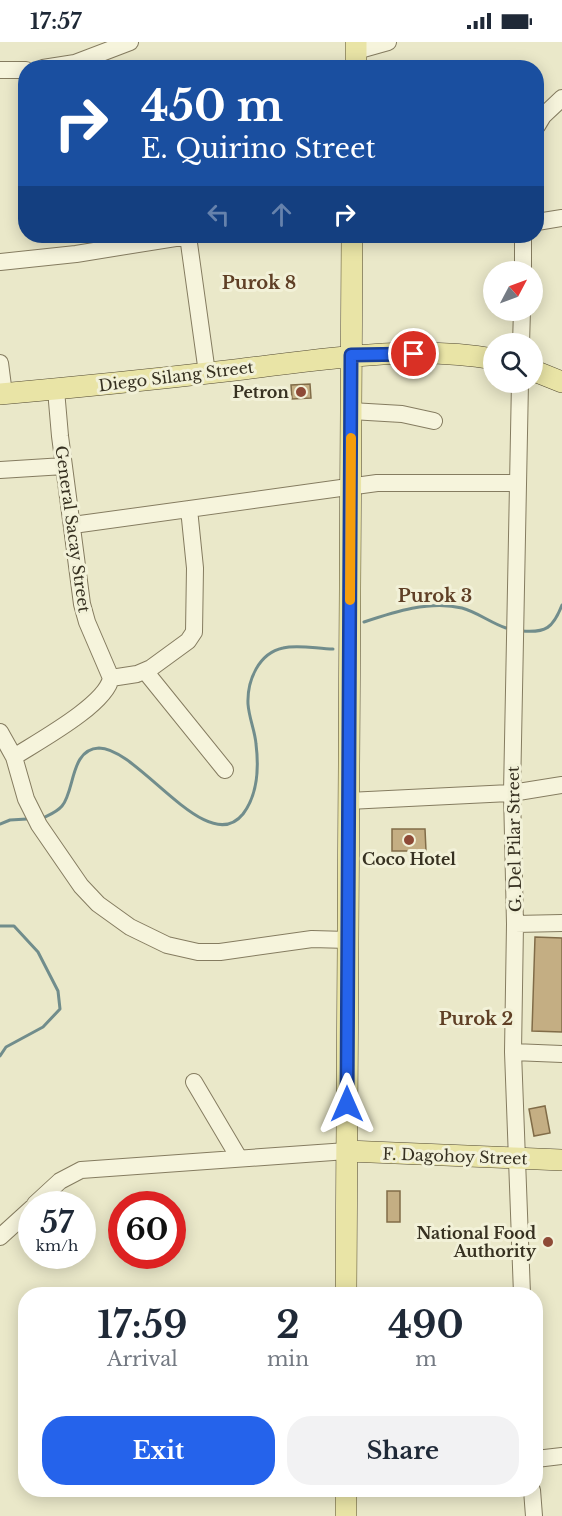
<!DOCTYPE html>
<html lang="en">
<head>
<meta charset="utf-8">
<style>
	body { margin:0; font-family:"Libre Baskerville",serif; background:#f2f2f3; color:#1f2937; height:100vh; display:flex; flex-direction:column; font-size:22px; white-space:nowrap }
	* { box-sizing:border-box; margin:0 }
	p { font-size:20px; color:#747a83 }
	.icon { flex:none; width:33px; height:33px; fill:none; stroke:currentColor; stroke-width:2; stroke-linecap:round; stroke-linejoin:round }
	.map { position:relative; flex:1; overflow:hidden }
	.side { position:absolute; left:18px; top:1245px; width:525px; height:210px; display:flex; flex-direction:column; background:#fff; border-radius:24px; box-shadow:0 3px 15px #0003 }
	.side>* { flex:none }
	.banner { position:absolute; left:18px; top:18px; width:526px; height:183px; border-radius:24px; box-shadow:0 3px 15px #0003; background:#1a4fa0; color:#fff; overflow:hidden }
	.needle { width:39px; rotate:49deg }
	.controls { position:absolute; left:483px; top:219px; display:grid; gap:12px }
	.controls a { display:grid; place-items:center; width:60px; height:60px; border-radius:50%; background:#fff; box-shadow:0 3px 15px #0003; font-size:30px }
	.speed { position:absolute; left:18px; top:1149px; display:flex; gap:12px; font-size:30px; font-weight:700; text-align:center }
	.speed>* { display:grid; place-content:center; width:78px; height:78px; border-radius:50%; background:#fff; box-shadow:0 3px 15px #0003; line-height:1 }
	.speed small { font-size:15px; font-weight:400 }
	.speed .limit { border:9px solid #d22; background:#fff; color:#111 }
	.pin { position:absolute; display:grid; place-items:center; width:51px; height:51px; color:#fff; margin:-26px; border:3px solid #fff; border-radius:50%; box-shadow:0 2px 6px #0007 }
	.me { position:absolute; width:66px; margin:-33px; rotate:0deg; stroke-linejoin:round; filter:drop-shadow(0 0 4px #0008) }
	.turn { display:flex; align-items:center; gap:21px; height:126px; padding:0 24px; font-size:27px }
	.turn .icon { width:78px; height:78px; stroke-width:2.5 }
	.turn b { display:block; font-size:42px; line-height:51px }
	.lanes { display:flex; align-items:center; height:57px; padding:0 24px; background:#0003; justify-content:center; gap:30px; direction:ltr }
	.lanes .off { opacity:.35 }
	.eta { display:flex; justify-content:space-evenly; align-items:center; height:102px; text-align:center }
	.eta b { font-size:36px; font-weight:700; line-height:42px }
	.action { display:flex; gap:12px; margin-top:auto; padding:12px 24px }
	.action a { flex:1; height:69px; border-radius:24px; background:#2563eb; color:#fff; font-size:24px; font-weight:700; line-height:69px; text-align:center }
	.action a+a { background:#f2f2f3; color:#1f2937 }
	.status { display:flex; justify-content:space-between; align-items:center; height:42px; padding:0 30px; background:#fff; direction:ltr }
	.status svg { height:16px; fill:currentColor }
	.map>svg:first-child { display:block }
</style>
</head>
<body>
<div class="status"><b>17:57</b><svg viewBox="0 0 49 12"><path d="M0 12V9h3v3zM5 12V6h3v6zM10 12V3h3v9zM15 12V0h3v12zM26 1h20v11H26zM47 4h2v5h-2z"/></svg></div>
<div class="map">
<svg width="562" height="1474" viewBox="0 0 562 1474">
	<rect width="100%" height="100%" fill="#eae8c9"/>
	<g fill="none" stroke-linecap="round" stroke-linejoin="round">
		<path stroke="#718d8c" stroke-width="3" d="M 364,580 C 394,570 430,558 462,566 C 477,570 491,581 506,586
			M 522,589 C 546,591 553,586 562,563
			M 43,776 C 49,773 57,770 62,764 C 75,749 70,707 99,706 C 139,706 207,817 243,772 C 258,752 259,726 256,702 C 255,689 249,676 248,662 C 247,638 259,611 283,606 C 298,602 318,607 333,607
			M 0,782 L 10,778 L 27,777
			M 0,884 L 14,884 L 38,910 L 58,949 L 60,967 L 43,985 L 6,1005 L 0,1014"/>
	</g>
	<path fill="#c4ae83" stroke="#816c48" stroke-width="1.5" d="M 310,342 L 311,356 L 292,357 L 291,343 Z
		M 392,787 L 425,787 L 426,809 L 392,809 Z
		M 535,895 L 562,896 L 562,990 L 532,989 Z
		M 545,1064 L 550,1091 L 534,1094 L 529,1067 Z
		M 387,1149 L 400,1149 L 400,1180 L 387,1180 Z"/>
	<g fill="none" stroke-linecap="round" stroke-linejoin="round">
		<defs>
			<path id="minor" d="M 356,9 L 388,0
				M 43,26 L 75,21 L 130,0
				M 0,28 L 26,28
				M 537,84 L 543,74 L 562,56
				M 537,180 L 562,176
				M 188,194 L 207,331
				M 0,220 L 76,212 L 188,194
				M 523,230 L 523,194
				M 521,302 L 522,268
				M 0,321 L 4,352
				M 520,340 L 512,751 L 515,882 L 513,1010 L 522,1252
				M 351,369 L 402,372 L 434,379
				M 0,428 L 64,424
				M 73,483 L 377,441 L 517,441
				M 145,629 L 225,728
				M 111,636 L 137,632 L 151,626 L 188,599 L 194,590 L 195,526 L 189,467
				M 0,690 L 14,715 L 26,757 L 39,783 L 81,844 L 98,862 L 130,885 L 167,903 L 198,910 L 220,910 L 312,897 L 348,898
				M 14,715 C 37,700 106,663 111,636 L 87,580 L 82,562 L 60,394 L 56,348
				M 348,759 L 512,751 L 562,743
				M 515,882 L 562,881
				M 513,1010 L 562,1012
				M 194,1040 L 239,1116
				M 35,1162 L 60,1139 L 81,1128 L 347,1109
				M 0,1195 L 32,1166
				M 536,1417 L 562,1414
				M 532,1448 L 534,1474"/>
			<path id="major" d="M 356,26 L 356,0
				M 532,328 L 562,340
				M 0,352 C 79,345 157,337 235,328 C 318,318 411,302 494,317
				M 347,1109 L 562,1118
				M 346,1252 L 352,194
				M 346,1474 L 346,1448"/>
		</defs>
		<use href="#minor" stroke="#857c60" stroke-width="18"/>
		<use href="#major" stroke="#534a33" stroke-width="22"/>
		<use href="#minor" stroke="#f6f4dc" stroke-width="16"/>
		<use href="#major" stroke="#e9e4a6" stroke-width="21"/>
	</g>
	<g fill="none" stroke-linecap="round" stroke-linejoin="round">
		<defs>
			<path id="route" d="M 347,1062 L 351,313 L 414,312"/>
		</defs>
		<use href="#route" stroke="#184099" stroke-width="15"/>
		<use href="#route" stroke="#2563eb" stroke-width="10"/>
		<path stroke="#f59e0b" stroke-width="10" d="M 350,558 L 351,396"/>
	</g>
	<g fill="#8e4a36" stroke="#f2f1d8" stroke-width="2">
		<circle cx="301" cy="350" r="6"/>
		<circle cx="409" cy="798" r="6"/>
		<circle cx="548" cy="1200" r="6"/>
	</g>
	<g text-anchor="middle" stroke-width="6" stroke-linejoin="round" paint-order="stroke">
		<g font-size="16" fill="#373121" stroke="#f2f1d8">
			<text transform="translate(176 334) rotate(-7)" y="6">Diego Silang Street</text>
			<text transform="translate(73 487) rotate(82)" y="6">General Sacay Street</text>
			<text transform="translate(514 797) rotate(-91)" y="6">G. Del Pilar Street</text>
			<text transform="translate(455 1114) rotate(2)" y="6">F. Dagohoy Street</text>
		</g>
		<g font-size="16" font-weight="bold" fill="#373121" stroke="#f2f1d8" text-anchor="end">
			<text x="289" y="356">Petron</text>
			<text x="409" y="823" text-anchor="middle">Coco Hotel</text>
			<text x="536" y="1197">National Food<tspan x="536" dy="18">Authority</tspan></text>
		</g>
		<g font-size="18" font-weight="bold" fill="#5f3f25" stroke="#f2f1d8">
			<text x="259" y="247">Purok 8</text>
			<text x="435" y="560">Purok 3</text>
			<text x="476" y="983">Purok 2</text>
		</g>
	</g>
</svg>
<div class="controls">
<a><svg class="needle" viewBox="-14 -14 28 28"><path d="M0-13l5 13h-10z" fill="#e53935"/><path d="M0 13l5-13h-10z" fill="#747a83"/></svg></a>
<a><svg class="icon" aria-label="search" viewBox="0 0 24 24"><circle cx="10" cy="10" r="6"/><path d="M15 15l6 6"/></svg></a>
</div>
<div class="speed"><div>57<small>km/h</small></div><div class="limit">60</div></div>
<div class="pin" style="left:414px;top:312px;background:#d93025"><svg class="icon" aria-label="arrive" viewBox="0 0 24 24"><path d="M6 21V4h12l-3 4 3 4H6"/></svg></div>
<svg class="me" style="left:347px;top:1062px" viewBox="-20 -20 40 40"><path d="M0-17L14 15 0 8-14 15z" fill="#2563eb" stroke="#fff" stroke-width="4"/></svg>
<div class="banner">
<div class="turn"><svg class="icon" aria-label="right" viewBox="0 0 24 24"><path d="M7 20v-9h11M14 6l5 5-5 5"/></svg><div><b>450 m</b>E. Quirino Street</div></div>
<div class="lanes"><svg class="icon off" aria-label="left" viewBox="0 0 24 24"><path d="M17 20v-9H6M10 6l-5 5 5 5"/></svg><svg class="icon off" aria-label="ahead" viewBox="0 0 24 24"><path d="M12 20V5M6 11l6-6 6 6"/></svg><svg class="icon" aria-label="right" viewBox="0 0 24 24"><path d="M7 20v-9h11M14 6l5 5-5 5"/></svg></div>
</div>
<section class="side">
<div class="eta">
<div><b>17:59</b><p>Arrival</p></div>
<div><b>2</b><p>min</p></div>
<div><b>490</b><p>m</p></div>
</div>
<div class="action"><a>Exit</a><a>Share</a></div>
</section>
</div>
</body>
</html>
